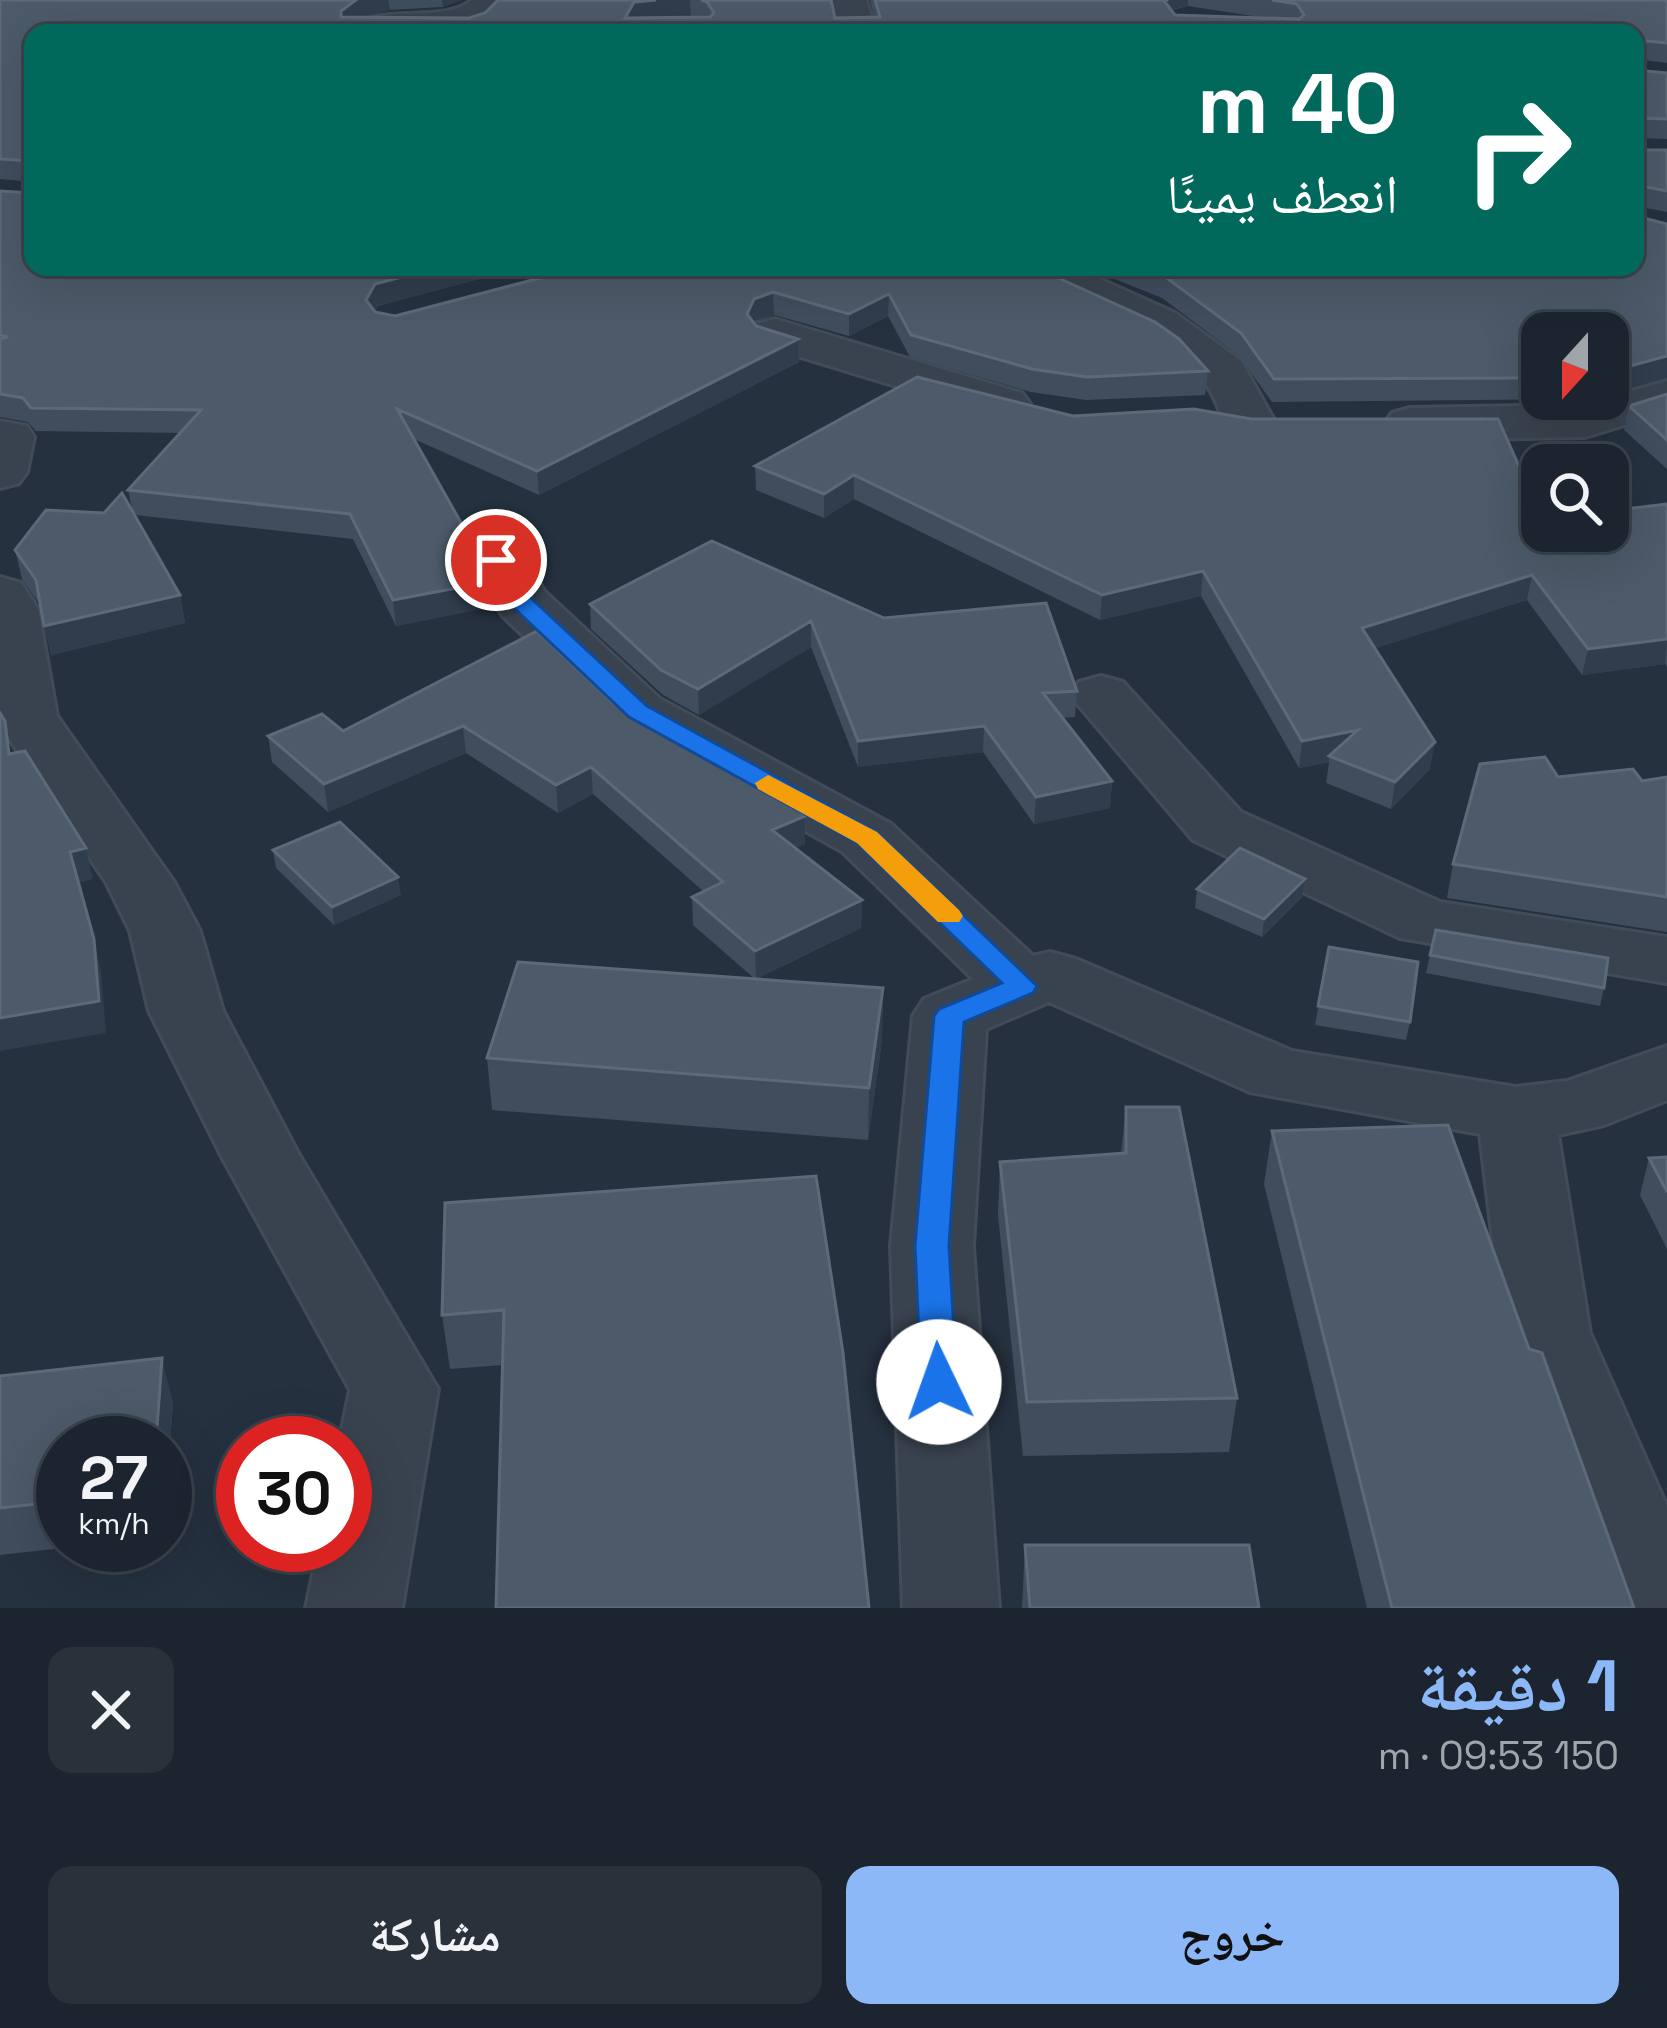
<!DOCTYPE html>
<html lang="ar">
<head>
<meta charset="utf-8">
<style>
	body { margin:0; font-family:"Space Grotesk","Noto Naskh Arabic",sans-serif; background:#29313b; color:#f1f3f6; direction:rtl; height:100vh; display:flex; flex-direction:column; font-size:45px; white-space:nowrap }
	* { box-sizing:border-box; margin:0 }
	p { font-size:39px; color:#a0a5aa }
	.icon { flex:none; width:66px; height:66px; fill:none; stroke:currentColor; stroke-width:2; stroke-linecap:round; stroke-linejoin:round }
	.map { position:relative; height:1608px; overflow:hidden; direction:ltr }
	.panel { display:flex; flex-direction:column; background:#1c252f; flex:1 }
	.panel>* { flex:none }
	.top-card { position:absolute; left:24px; top:24px; width:1620px; height:252px; border-radius:24px; box-shadow:0 12px 48px #0002,0 0 0 3px #3a424b; direction:rtl; background:#00695c; color:#fff; overflow:hidden }
	.needle { width:78px; rotate:201deg }
	.buttons { position:absolute; left:1521px; top:312px; display:grid; gap:24px }
	.buttons a { display:grid; place-items:center; width:108px; height:108px; border-radius:24px; background:#1c252f; box-shadow:0 12px 48px #0002,0 0 0 3px #3a424b; font-size:60px }
	.speed { position:absolute; left:36px; top:1416px; display:flex; gap:24px; font-size:60px; font-weight:700; text-align:center }
	.speed>* { display:grid; place-content:center; width:156px; height:156px; border-radius:50%; background:#1c252f; box-shadow:0 12px 48px #0002,0 0 0 3px #3a424b; line-height:1 }
	.speed small { font-size:30px; font-weight:400 }
	.speed .limit { border:18px solid #d22; background:#fff; color:#111 }
	.pin { position:absolute; display:grid; place-items:center; width:102px; height:102px; color:#fff; margin:-51px; border:6px solid #fff; border-radius:50%; box-shadow:0 3px 12px #0007 }
	.me { position:absolute; width:132px; margin:-66px; rotate:357deg; stroke-linejoin:round; filter:drop-shadow(0 0 9px #0008) }
	.turn { display:flex; align-items:center; gap:42px; height:252px; padding:0 48px; font-size:54px }
	.turn .icon { width:156px; height:156px; stroke-width:2.5 }
	.turn b { display:block; font-size:84px; line-height:102px }
	.round { display:grid; place-items:center; flex:none; width:126px; height:126px; border-radius:24px; background:#29313b }
	.headline { display:flex; align-items:center; justify-content:space-between; height:204px; padding:0 48px }
	h1 { font-size:72px; font-weight:700; line-height:90px; color:#8cb8f8 }
	.primary-button { display:flex; gap:24px; margin-top:auto; padding:24px 48px }
	.primary-button a { flex:1; height:138px; border-radius:24px; background:#8cb8f8; color:#111; font-size:48px; font-weight:700; line-height:138px; text-align:center }
	.primary-button a+a { background:#29313b; color:#f1f3f6 }
	.map>svg:first-child { display:block }
</style>
</head>
<body>
<div class="map">
<svg width="1667" height="1608" viewBox="0 0 1667 1608">
	<rect width="100%" height="100%" fill="#25313f"/>
	<g fill="none" stroke-linecap="round" stroke-linejoin="round">
		<defs>
			<path id="minor" d="M 472,0 L 512,0 L 483,29 L 470,32 L 346,33 C 373,0 442,26 472,0 Z
				M 830,0 L 866,0 L 876,33 L 838,33 Z
				M 1011,267 L 1073,267 L 1175,313 L 1241,361 L 1275,422 L 1267,433 L 1249,438 L 1231,433 C 1220,418 1217,397 1205,383 C 1161,328 1079,304 1018,277 Z
				M 775,319 L 1022,393 L 1030,404 L 1022,415 L 1004,419 L 758,344 L 751,334 L 758,324 Z
				M 1667,381 L 1667,412 L 1585,437 L 1410,440 L 1392,435 L 1384,424 L 1392,413 L 1410,408 L 1582,405 Z
				M 0,421 L 27,426 L 34,437 L 27,472 L 19,483 L 0,488 Z
				M 496,543 L 516,548 L 545,592 L 660,699 L 891,824 L 1033,956 L 1050,952 L 1076,959 L 1292,1051 L 1516,1087 L 1567,1081 L 1667,1046 L 1667,1100 L 1604,1125 L 1558,1135 L 1590,1333 L 1667,1507 L 1667,1608 L 1616,1608 L 1504,1333 L 1480,1134 L 1250,1092 L 1049,1002 L 986,1029 L 973,1246 L 999,1608 L 903,1608 L 891,1246 L 913,1016 L 924,999 L 973,979 L 843,852 L 616,725 L 502,615 L 467,560 L 476,548 Z
				M 0,577 L 21,583 L 38,609 L 57,716 L 174,882 L 200,931 L 223,1011 L 298,1153 L 438,1389 L 402,1608 L 306,1608 L 319,1545 L 345,1545 L 345,1443 L 339,1443 L 350,1390 L 221,1155 L 149,1011 L 130,931 L 106,882 L 0,725 Z
				M 1101,676 L 1123,682 L 1241,812 L 1440,902 L 1667,937 L 1667,983 L 1400,938 L 1193,840 L 1070,695 L 1079,682 Z"/>
		</defs>
		<use href="#minor" stroke="#424c58" stroke-width="6"/>
		<use href="#minor" fill="#39434f" fill-rule="evenodd"/>
	</g>
	<path fill="#404d5d" fill-rule="evenodd" d="M 0,0 L 461,0 L 443,7 L 390,10 L 363,17 L 469,18 L 485,13 L 498,0 L 831,0 L 835,18 L 874,17 L 870,0 L 1667,0 L 1667,63 L 1636,59 L 1635,70 L 1667,73 L 1667,139 L 1636,138 L 1636,150 L 1667,150 L 1667,212 L 1636,206 L 1636,216 L 1667,224 L 1667,378 L 1608,394 L 1608,333 L 1542,333 L 1542,399 L 1587,399 L 1272,402 L 1239,356 L 1162,298 L 1085,267 L 1635,267 L 1635,33 L 33,267 L 524,267 L 378,306 L 375,311 L 395,316 L 1034,267 L 1208,371 L 1205,395 L 1086,400 L 1031,392 L 910,357 L 888,316 L 849,336 L 774,315 L 754,323 L 756,326 L 798,339 L 799,362 L 539,495 L 414,439 L 466,546 L 491,607 L 396,626 L 353,539 L 135,515 L 180,595 L 185,623 L 51,655 L 41,606 L 22,579 L 15,550 L 104,513 L 132,509 L 128,490 L 180,433 L 36,431 L 28,422 L 0,417 L 0,191 L 32,193 L 32,182 L 0,179 ZM 1188,6 L 1265,18 L 1175,15 L 1172,10 Z
		M 1667,394 L 1667,469 L 1624,430 L 1629,406 Z
		M 1073,416 L 1542,518 L 1667,504 L 1667,667 L 1665,664 L 1582,675 L 1527,600 L 1375,648 L 1430,769 L 1391,809 L 1326,783 L 1329,762 L 1299,768 L 1201,596 L 1100,620 L 854,499 L 824,518 L 756,490 L 755,466 Z
		M 590,604 L 884,618 L 1077,691 L 1075,717 L 1062,718 L 1112,781 L 1110,808 L 1034,824 L 983,752 L 858,767 L 811,647 L 699,715 L 663,695 L 591,629 Z
		M 612,702 L 805,816 L 805,844 L 795,848 L 862,900 L 861,928 L 756,979 L 883,988 L 882,1040 L 868,1140 L 492,1110 L 487,1058 L 755,979 L 693,925 L 692,897 L 703,891 L 593,794 L 558,813 L 466,753 L 328,812 L 272,762 L 268,736 L 343,731 Z
		M 1558,777 L 1642,781 L 1667,777 L 1667,932 L 1447,898 L 1453,864 Z
		M 273,850 L 401,895 L 334,925 L 276,868 Z
		M 1305,879 L 1302,897 L 1262,937 L 1195,908 L 1197,889 Z
		M 1329,947 L 1410,1022 L 1406,1040 L 1315,1025 Z
		M 1430,955 L 1604,988 L 1600,1006 L 1426,973 Z
		M 1126,1107 L 1237,1398 L 1229,1452 L 1023,1456 L 998,1215 L 1000,1162 L 1121,1154 Z
		M 1272,1131 L 1529,1349 L 1634,1608 L 1367,1608 L 1264,1184 Z
		M 1667,1157 L 1667,1249 L 1640,1195 L 1649,1158 Z
		M 445,1203 L 869,1608 L 503,1365 L 450,1369 L 442,1315 Z
		M 0,1376 L 173,1403 L 165,1510 L 165,1443 L 63,1443 L 63,1545 L 90,1545 L 0,1555 Z
		M 1025,1545 L 1259,1608 L 1022,1608 Z"/>
	<path fill="#303d4c" d="M 354,0 L 388,0 L 390,10 L 356,19 L 342,33 L 341,11 Z
		M 442,0 L 461,0 L 443,7 Z
		M 656,0 L 690,0 L 691,16 L 635,21 L 625,18 L 634,2 Z
		M 1167,0 L 1188,0 L 1188,6 L 1173,9 L 1163,21 Z
		M 439,267 L 524,267 L 378,306 L 368,323 L 366,300 L 375,284 Z
		M 773,292 L 774,315 L 754,321 L 747,337 L 747,314 L 754,299 Z
		M 889,294 L 888,316 L 849,336 L 849,314 Z
		M 798,339 L 799,362 L 539,495 L 537,471 Z
		M 1667,356 L 1667,378 L 1608,394 L 1608,372 Z
		M 854,475 L 854,499 L 824,518 L 824,494 Z
		M 1203,571 L 1201,596 L 1100,620 L 1102,595 Z
		M 1532,575 L 1527,600 L 1358,654 L 1362,628 Z
		M 489,582 L 491,607 L 396,626 L 393,600 Z
		M 180,595 L 185,623 L 51,655 L 44,626 Z
		M 811,621 L 811,647 L 699,715 L 698,689 Z
		M 1667,639 L 1665,664 L 1582,675 L 1588,649 Z
		M 463,726 L 466,753 L 328,812 L 324,784 Z
		M 984,726 L 983,752 L 858,767 L 858,741 Z
		M 1358,730 L 1329,756 L 1329,762 L 1299,768 L 1302,741 Z
		M 1435,742 L 1430,769 L 1391,809 L 1395,782 Z
		M 591,767 L 593,794 L 558,813 L 556,785 Z
		M 1112,781 L 1110,808 L 1034,824 L 1036,797 Z
		M 805,816 L 805,844 L 772,858 L 772,830 Z
		M 86,848 L 93,879 L 77,883 L 70,852 Z
		M 398,877 L 401,895 L 334,925 L 332,907 Z
		M 1305,879 L 1302,897 L 1262,937 L 1264,919 Z
		M 862,900 L 861,928 L 756,979 L 755,951 Z
		M 94,939 L 101,971 L 106,1033 L 0,1051 L 0,1018 Z
		M 883,988 L 882,1040 L 868,1140 L 869,1088 Z
		M 162,1358 L 173,1403 L 165,1510 L 165,1443 L 156,1443 Z"/>
	<path fill="#4c5a69" stroke="#5d6978" stroke-width="3" d="M 0,0 L 356,0 L 341,11 L 341,17 L 469,18 L 485,13 L 498,0 L 656,0 L 634,2 L 625,18 L 710,17 L 714,13 L 707,2 L 701,0 L 831,0 L 835,18 L 880,17 L 875,0 L 1167,0 L 1165,2 L 1175,15 L 1299,19 L 1304,15 L 1297,4 L 1272,0 L 1667,0 L 1667,43 L 1636,40 L 1635,70 L 1667,73 L 1667,119 L 1636,118 L 1636,150 L 1667,150 L 1667,191 L 1636,185 L 1636,216 L 1667,224 L 1667,356 L 1608,372 L 1608,333 L 1542,333 L 1542,378 L 1274,379 L 1241,333 L 1164,276 L 1141,267 L 1635,267 L 1635,33 L 33,33 L 33,267 L 439,267 L 375,284 L 366,300 L 375,312 L 395,316 L 582,267 L 1034,267 L 1155,322 L 1179,339 L 1208,371 L 1087,377 L 1032,369 L 911,335 L 889,294 L 849,314 L 773,292 L 754,299 L 747,314 L 756,326 L 798,339 L 537,471 L 397,409 L 464,528 L 461,538 L 489,582 L 393,600 L 350,514 L 128,490 L 201,410 L 31,408 L 23,398 L 0,394 L 0,339 L 8,337 L 0,335 L 0,191 L 32,193 L 32,161 L 0,159 Z
		M 917,377 L 1073,416 L 1194,409 L 1251,419 L 1498,419 L 1542,518 L 1542,531 L 1608,531 L 1608,511 L 1667,504 L 1667,639 L 1588,649 L 1532,575 L 1362,628 L 1435,742 L 1395,782 L 1329,756 L 1358,730 L 1302,741 L 1203,571 L 1102,595 L 854,475 L 824,494 L 755,466 Z
		M 1667,394 L 1667,440 L 1629,406 Z
		M 122,493 L 180,595 L 44,626 L 36,580 L 15,550 L 46,510 L 104,513 Z
		M 712,541 L 884,618 L 1046,603 L 1077,691 L 1043,693 L 1112,781 L 1036,797 L 984,726 L 858,741 L 811,621 L 698,689 L 661,670 L 590,604 Z
		M 537,631 L 612,702 L 777,793 L 805,816 L 772,830 L 862,900 L 755,951 L 692,897 L 723,882 L 591,767 L 556,785 L 463,726 L 324,784 L 268,736 L 322,714 L 343,731 Z
		M 0,713 L 5,721 L 9,754 L 25,751 L 86,848 L 70,852 L 94,939 L 99,1001 L 0,1018 Z
		M 1545,757 L 1558,777 L 1633,769 L 1642,781 L 1667,777 L 1667,897 L 1453,864 L 1480,764 Z
		M 340,822 L 398,877 L 332,907 L 273,850 Z
		M 1240,848 L 1305,879 L 1264,919 L 1197,889 Z
		M 1436,930 L 1608,958 L 1604,988 L 1430,955 Z
		M 1329,947 L 1418,962 L 1410,1022 L 1318,1006 Z
		M 518,962 L 883,988 L 869,1088 L 487,1058 Z
		M 1126,1107 L 1179,1107 L 1237,1398 L 1027,1402 L 1000,1162 L 1126,1153 Z
		M 1448,1125 L 1529,1349 L 1542,1353 L 1634,1608 L 1392,1608 L 1272,1131 Z
		M 1667,1157 L 1667,1192 L 1649,1158 Z
		M 816,1176 L 843,1353 L 869,1608 L 496,1608 L 504,1310 L 442,1315 L 445,1203 Z
		M 162,1358 L 156,1443 L 63,1443 L 63,1501 L 0,1508 L 0,1376 Z
		M 1025,1545 L 1249,1545 L 1259,1608 L 1030,1608 Z"/>
	<path fill="#1a73e8" stroke="#114b97" stroke-width="3" d="M 496,553 L 505,555 L 532,599 L 647,706 L 877,832 L 1037,986 L 1033,993 L 964,1022 L 949,1246 L 957,1382 L 952,1392 L 939,1396 L 927,1392 L 921,1382 L 915,1246 L 934,1016 L 939,1009 L 1002,983 L 857,843 L 629,717 L 514,608 L 484,560 Z"/>
	<path fill="#f59e0b" d="M 768,775 L 877,832 L 959,910 L 963,916 L 959,922 L 938,922 L 857,843 L 758,789 L 755,783 Z"/>
</svg>
<div class="buttons">
<a><svg class="needle" viewBox="-14 -14 28 28"><path d="M0-13l5 13h-10z" fill="#e53935"/><path d="M0 13l5-13h-10z" fill="#a0a5aa"/></svg></a>
<a><svg class="icon" aria-label="search" viewBox="0 0 24 24"><circle cx="10" cy="10" r="6"/><path d="M15 15l6 6"/></svg></a>
</div>
<div class="speed"><div>27<small>km/h</small></div><div class="limit">30</div></div>
<div class="pin" style="left:496px;top:560px;background:#d93025"><svg class="icon" aria-label="arrive" viewBox="0 0 24 24"><path d="M6 21V4h12l-3 4 3 4H6"/></svg></div>
<svg class="me" style="left:939px;top:1382px" viewBox="-20 -20 40 40"><circle r="19" fill="#fff"/><path d="M0-13L10 11 0 6-10 11z" fill="#1a73e8"/></svg>
<div class="top-card">
<div class="turn"><svg class="icon" aria-label="right" viewBox="0 0 24 24"><path d="M7 20v-9h11M14 6l5 5-5 5"/></svg><div><b>40 m</b>انعطف يمينًا</div></div>
</div>
</div>
<section class="panel">
<div class="headline"><div><h1>1 دقيقة</h1><p>150 m · 09:53</p></div><a class="round"><svg class="icon" aria-label="close" viewBox="0 0 24 24"><path d="M6 6l12 12M18 6L6 18"/></svg></a></div>
<div class="primary-button"><a>خروج</a><a>مشاركة</a></div>
</section>
</body>
</html>
